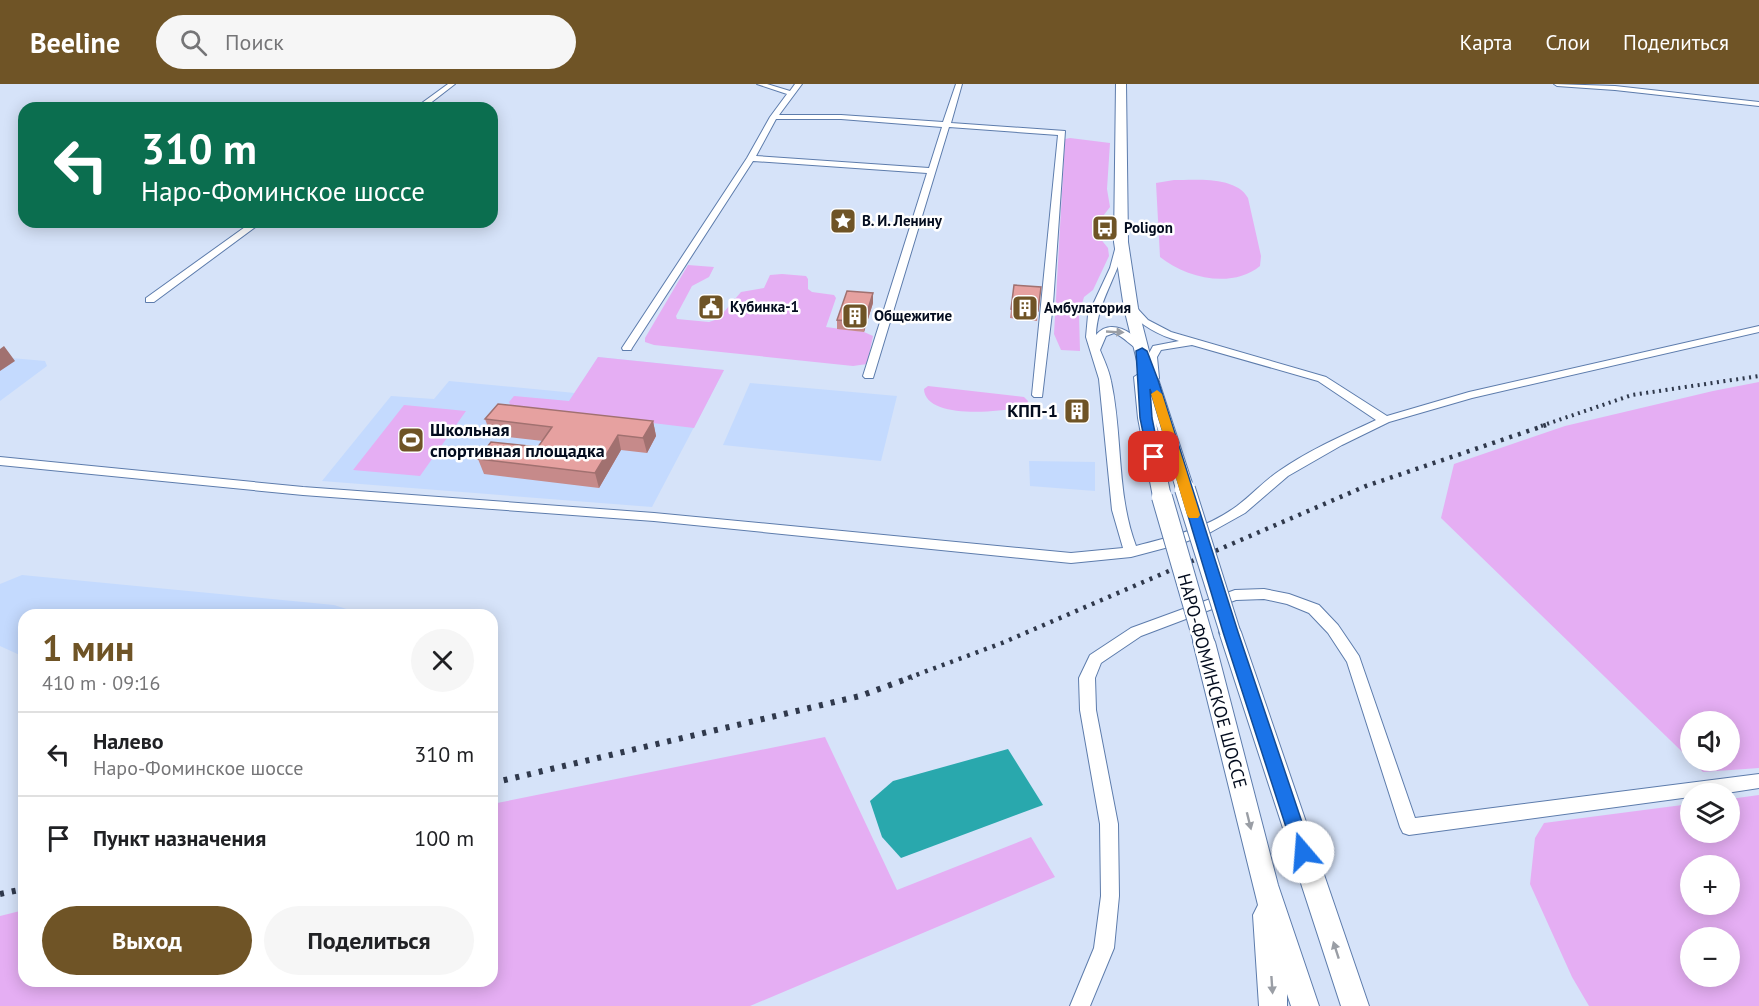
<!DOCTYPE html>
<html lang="ru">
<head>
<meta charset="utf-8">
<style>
	body { margin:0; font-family:"PT Sans",sans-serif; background:#f6f6f6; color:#202124; height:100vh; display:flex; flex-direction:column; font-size:22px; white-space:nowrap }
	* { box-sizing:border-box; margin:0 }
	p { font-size:20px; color:#757577 }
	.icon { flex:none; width:33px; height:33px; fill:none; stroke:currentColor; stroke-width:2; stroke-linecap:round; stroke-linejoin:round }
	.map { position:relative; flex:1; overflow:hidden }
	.details { position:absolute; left:18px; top:525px; width:480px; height:378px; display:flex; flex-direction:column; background:#fff; border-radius:18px; box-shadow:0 3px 15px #0003 }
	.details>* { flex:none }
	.guide { position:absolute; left:18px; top:18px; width:480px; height:126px; border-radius:18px; box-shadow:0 3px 15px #0003; background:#0b6e4f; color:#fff; overflow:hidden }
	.controls { position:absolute; left:1680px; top:627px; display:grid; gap:12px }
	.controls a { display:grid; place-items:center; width:60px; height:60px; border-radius:50%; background:#fff; box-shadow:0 3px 15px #0003; font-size:30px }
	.pin { position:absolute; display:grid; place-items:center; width:51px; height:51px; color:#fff; margin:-26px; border-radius:12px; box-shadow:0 3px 9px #0006 }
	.me { position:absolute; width:66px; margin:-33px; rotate:342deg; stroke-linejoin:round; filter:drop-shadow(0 0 4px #0008) }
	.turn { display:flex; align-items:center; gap:21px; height:126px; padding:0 24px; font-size:27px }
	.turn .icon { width:78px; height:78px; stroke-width:2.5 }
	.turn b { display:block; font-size:42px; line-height:51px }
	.round { display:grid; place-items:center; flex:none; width:63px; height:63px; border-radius:32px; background:#f6f6f6 }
	.headline { display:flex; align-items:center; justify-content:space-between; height:102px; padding:0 24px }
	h1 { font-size:36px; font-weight:800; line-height:45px; color:#6f5426 }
	.action { display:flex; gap:12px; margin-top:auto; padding:12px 24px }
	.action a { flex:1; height:69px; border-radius:36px; background:#6f5426; color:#fff; font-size:24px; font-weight:800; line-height:69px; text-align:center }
	.action a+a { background:#f6f6f6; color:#202124 }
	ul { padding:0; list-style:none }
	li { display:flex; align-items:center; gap:18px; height:84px; padding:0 24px; border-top:2px solid #e0e0e0 }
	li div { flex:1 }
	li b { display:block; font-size:22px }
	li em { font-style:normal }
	header { display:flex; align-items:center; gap:36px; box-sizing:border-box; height:84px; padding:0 30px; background:#6f5426; color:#fff }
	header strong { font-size:28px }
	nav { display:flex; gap:33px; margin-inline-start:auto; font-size:21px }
	.search { width:420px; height:54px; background:#f6f6f6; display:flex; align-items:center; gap:15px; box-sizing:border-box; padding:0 21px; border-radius:33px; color:#757577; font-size:22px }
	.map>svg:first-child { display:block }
</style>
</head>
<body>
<header>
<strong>Beeline</strong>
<div class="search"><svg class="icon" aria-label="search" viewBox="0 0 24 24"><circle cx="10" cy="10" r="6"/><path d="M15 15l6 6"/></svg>Поиск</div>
<nav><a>Карта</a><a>Слои</a><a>Поделиться</a></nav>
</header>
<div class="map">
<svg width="1759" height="922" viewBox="0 0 1759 922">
	<rect width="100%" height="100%" fill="#d6e3f9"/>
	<path fill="#c4dafe" d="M 0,273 L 45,277 L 47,282 L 0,317 Z
		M 598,273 L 724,286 L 652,423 L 322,397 L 391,312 L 434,315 L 449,297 L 575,309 Z
		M 750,299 L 897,312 L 881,377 L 723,361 Z
		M 1029,377 L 1095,378 L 1095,407 L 1030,402 Z
		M 22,491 L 334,521 L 365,531 L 24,531 L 24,573 L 0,562 L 0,500 Z"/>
	<path fill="#e5aef3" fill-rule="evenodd" d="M 1070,54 L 1110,59 L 1107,105 L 1110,123 L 1100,136 L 1099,153 L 1108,164 L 1109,172 L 1093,206 L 1084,213 L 1079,230 L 1080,267 L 1061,266 L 1054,250 L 1065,55 Z
		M 1174,96 C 1196,96 1236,92 1248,114 L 1261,172 L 1260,182 C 1232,205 1186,194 1160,173 L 1156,99 Z
		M 688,181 L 714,183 L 709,193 L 692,202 L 676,232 L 677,235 L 709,238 L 718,235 L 741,208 L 764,204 L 770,191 L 782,190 L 806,192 L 808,195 L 808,205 L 812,208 L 834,211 L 836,214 L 826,243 L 864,248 L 873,252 L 867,280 L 853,282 L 654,261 L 645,258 L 645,254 Z
		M 598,273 L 724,286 L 694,344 L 511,322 L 509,318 L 514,312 L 569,317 Z
		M 1759,298 L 1759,684 L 1703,688 L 1441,434 L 1454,380 L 1565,342 L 1713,307 ZM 1690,638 L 1730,638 L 1730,676 L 1690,676 Z
		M 928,302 L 1024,313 L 1028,317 L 1027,321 C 1008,328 925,337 924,305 Z
		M 404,321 L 466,327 L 420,392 L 353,386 Z
		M 825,653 L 897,806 L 1031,753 L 1055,793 L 750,922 L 0,922 L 0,832 L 24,826 L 24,897 L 492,897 L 492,720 Z
		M 1759,711 L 1759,922 L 1589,922 L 1572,893 L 1530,800 L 1535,754 L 1544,739 L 1690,720 L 1690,748 L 1730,748 L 1730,715 ZM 1690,782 L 1730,782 L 1730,820 L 1690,820 ZM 1690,854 L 1730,854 L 1730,892 L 1690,892 Z"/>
	<path fill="#29a8ad" d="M 1008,665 L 1043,721 L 901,774 L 882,753 L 870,717 L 893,697 Z"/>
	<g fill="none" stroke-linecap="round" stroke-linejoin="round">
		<defs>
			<path id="minor" d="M 448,0 L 455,0 L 424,24 L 415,24 Z
				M 757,0 L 767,0 L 790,7 L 795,0 L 802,0 L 779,31 L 841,31 L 943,38 L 956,0 L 962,0 L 951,39 L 1065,47 L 1053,220 L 1042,313 L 1034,313 L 1032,311 L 1058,51 L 949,43 L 873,294 L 865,294 L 863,292 L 927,89 L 753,77 L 632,264 L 631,266 L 623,266 L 622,264 L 747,74 L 770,33 L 787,10 ZM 776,35 L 841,35 L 942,43 L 929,84 L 756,72 Z
				M 1554,0 L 1615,2 L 1759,18 L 1759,22 L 1615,6 L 1557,2 Z
				M 252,138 L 262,138 L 154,218 L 146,218 L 146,214 Z
				M 1117,158 L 1125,160 C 1118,192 1097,218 1096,251 C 1111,233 1134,249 1145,263 L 1140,266 C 1131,263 1125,253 1114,249 L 1106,252 L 1100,266 C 1104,276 1109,286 1111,297 C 1123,352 1116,409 1136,462 C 1171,453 1207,444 1237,422 C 1252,411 1264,397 1279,387 C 1309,366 1344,351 1376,336 L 1318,297 L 1192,261 L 1161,266 L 1157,273 L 1159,294 L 1157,296 L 1149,296 L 1147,273 L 1153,262 L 1179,257 C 1158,251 1142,242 1127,226 L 1127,222 L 1135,222 L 1148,236 L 1171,248 L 1326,293 L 1387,332 L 1469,308 L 1759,242 L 1759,248 L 1472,314 L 1389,338 L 1342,361 L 1288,392 L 1245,429 L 1211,448 L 1180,460 L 1131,473 L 1071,479 L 654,437 L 303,411 L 0,381 L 0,373 L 303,403 L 654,429 L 1071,469 L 1123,464 L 1112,426 L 1099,295 L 1086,253 L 1088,231 L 1110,184 Z
				M 1264,505 L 1289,510 L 1319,521 L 1338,541 L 1359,572 L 1415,734 L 1759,690 L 1759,704 L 1720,710 L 1690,710 L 1690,713 L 1409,751 L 1403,749 L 1400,743 L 1347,578 L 1328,549 L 1309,529 L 1287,520 L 1264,515 L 1236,516 L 1141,552 L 1101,579 L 1095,594 L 1096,626 L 1118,740 L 1119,812 L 1114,864 L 1090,922 L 1070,922 L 1094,864 L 1101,812 L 1100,740 L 1080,626 L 1079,594 L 1090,571 L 1131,544 L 1235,506 Z"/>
			<path id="secondary" d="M 1116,0 L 1126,0 L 1128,158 L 1138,224 L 1149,267 L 1194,405 L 1191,409 L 1179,409 L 1176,405 L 1156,339 L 1171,413 L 1169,417 L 1155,417 L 1153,413 L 1138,334 L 1134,293 L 1140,289 L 1124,224 L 1114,158 Z
				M 1230,540 L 1238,542 L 1241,548 L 1369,922 L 1341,922 L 1219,548 L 1222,542 Z
				M 1204,550 L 1212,552 L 1215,558 L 1278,801 L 1319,922 L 1291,922 L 1287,910 L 1287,922 L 1259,922 L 1253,831 L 1258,821 L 1193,558 L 1196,552 Z"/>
		</defs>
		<use href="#minor" stroke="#5d7cac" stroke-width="2"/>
		<use href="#secondary" stroke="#5d7cac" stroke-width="2"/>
		<use href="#minor" fill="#fff" fill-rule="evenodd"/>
		<use href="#secondary" fill="#fff" fill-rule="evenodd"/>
		<path stroke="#30394c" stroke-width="4" stroke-dasharray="2 4.5" stroke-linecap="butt" d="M 1541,342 L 1632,311 L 1759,292"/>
		<path stroke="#30394c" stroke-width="4.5" stroke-dasharray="3 6" stroke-linecap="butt" d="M 908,594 L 1002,559 L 1366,402 L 1546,341"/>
		<path stroke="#30394c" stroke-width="6" stroke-dasharray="4 8" stroke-linecap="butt" d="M 492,699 L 860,612 L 912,593
			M 0,810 L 24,805"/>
		<defs>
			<path id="secondary-bridge" d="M 1185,405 L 1230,548
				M 1162,413 L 1204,558"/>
		</defs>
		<use href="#secondary-bridge" stroke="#5d7cac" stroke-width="22" stroke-linecap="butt"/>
		<use href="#secondary-bridge" stroke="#fff" stroke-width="20"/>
	</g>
	<path fill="#c68a8a" d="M 1014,201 L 1041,203 L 1037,237 L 1010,234 Z
		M 873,219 L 864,248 L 837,245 L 837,236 Z
		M 485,335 L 653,337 L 656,352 L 647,369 L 621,366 L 599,404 L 484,390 L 478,375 L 538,363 L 543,357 L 491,351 Z"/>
	<path fill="#a17170" d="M 873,209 L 873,219 L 864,248 L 864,238 Z
		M 4,262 L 15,277 L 0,287 L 0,265 Z
		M 653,337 L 656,352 L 647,369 L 643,354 Z
		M 618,351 L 621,366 L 599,404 L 595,389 Z"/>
	<path fill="#e6a1a0" stroke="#a17170" stroke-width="1.5" d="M 1014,201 L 1041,203 L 1038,227 L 1011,225 Z
		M 847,207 L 873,209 L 864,238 L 837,236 Z
		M 498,320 L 653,337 L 643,354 L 618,351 L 595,389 L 478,375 L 491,358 L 538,363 L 552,343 L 485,335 Z"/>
	<defs><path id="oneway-solid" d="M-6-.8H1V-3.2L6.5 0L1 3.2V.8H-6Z" transform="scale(1.5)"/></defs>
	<g fill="#9a9ea5">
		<use href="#oneway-solid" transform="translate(1115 248) rotate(3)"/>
		<use href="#oneway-solid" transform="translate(1249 737) rotate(76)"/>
		<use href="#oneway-solid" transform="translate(1336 866) rotate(-108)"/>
		<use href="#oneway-solid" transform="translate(1272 901) rotate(86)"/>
	</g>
	<path fill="#1a73e8" stroke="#114b97" stroke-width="1.5" d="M 1142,264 L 1147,267 L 1158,296 L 1238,548 L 1312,768 L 1310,774 L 1303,776 L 1297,774 L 1294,768 L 1223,548 L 1150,305 L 1152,334 L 1160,373 L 1154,377 L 1148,373 L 1140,334 L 1136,267 Z"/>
	<path fill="#f59e0b" d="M 1157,306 L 1162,310 L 1200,431 L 1198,434 L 1189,434 L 1187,431 L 1151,310 Z"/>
	<defs>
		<symbol id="sight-square" viewBox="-11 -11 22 22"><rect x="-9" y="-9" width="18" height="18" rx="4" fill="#6f5426" stroke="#fff"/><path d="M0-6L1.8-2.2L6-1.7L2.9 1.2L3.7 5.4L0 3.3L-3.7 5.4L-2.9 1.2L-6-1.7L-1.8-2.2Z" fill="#fff"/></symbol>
		<symbol id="bus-square" viewBox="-11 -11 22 22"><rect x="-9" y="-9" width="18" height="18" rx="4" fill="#6f5426" stroke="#fff"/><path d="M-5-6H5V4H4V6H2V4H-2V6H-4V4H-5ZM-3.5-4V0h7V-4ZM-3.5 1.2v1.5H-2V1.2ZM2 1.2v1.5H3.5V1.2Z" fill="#fff"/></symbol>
		<symbol id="civic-square" viewBox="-11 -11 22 22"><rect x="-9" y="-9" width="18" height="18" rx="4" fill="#6f5426" stroke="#fff"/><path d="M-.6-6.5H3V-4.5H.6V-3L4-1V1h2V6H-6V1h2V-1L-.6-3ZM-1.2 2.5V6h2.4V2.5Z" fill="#fff"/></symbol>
		<symbol id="building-square" viewBox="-11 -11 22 22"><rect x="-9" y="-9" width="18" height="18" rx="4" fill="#6f5426" stroke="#fff"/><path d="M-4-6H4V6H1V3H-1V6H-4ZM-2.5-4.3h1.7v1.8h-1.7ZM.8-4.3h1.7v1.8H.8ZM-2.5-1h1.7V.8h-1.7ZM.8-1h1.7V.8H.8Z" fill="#fff"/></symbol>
		<symbol id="stadium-square" viewBox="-11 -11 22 22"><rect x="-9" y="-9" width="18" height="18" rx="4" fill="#6f5426" stroke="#fff"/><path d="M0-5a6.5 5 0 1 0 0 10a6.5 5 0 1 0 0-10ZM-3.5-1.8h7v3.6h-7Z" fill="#fff"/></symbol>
	</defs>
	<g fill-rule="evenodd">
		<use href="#sight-square" x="828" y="122" width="30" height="30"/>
		<use href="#bus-square" x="1090" y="129" width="30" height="30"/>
		<use href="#civic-square" x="696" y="208" width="30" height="30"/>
		<use href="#building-square" x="1010" y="209" width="30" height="30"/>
		<use href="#building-square" x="840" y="217" width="30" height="30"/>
		<use href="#building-square" x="1062" y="312" width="30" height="30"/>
		<use href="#stadium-square" x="396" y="341" width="30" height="30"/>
	</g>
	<g text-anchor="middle" stroke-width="5" stroke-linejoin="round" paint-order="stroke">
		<g font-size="15" font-weight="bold" fill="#030c1e" stroke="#fff" text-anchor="start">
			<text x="862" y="142">В. И. Ленину</text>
			<text x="1124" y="149">Poligon</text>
			<text x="730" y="228">Кубинка-1</text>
			<text x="1044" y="229">Амбулатория</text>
			<text x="874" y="237">Общежитие</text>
		</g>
		<g font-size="18" font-weight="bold" fill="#030c1e" stroke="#fff" text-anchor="end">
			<text x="1058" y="333">КПП-1</text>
			<text x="430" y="352" text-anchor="start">Школьная<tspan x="430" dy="21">спортивная площадка</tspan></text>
		</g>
		<g font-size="18" fill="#030c1e" stroke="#fff">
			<text transform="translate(1212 597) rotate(75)" y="6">НАРО-ФОМИНСКОЕ ШОССЕ</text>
		</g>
	</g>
</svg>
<div class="controls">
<a><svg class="icon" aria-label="sound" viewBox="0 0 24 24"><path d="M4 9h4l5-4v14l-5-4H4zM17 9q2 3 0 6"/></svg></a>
<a><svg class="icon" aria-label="layers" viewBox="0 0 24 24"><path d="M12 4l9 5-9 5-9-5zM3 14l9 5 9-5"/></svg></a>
<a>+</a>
<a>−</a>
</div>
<div class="pin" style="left:1154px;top:373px;background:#d93025"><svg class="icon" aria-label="arrive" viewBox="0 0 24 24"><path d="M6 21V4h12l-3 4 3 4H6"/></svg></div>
<svg class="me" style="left:1303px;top:768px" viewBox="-20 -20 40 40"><circle r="19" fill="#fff"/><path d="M0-13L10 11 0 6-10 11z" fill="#1a73e8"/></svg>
<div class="guide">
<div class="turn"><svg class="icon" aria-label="left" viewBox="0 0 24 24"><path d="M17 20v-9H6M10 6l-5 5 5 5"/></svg><div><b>310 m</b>Наро-Фоминское шоссе</div></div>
</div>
<section class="details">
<div class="headline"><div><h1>1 мин</h1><p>410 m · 09:16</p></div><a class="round"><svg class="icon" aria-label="close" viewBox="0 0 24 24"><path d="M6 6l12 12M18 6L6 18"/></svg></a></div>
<ul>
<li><svg class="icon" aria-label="left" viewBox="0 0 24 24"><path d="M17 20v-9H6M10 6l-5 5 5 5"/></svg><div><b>Налево</b><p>Наро-Фоминское шоссе</p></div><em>310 m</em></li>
<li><svg class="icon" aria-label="arrive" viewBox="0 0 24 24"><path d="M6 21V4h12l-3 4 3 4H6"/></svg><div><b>Пункт назначения</b></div><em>100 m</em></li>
</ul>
<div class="action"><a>Выход</a><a>Поделиться</a></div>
</section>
</div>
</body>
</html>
